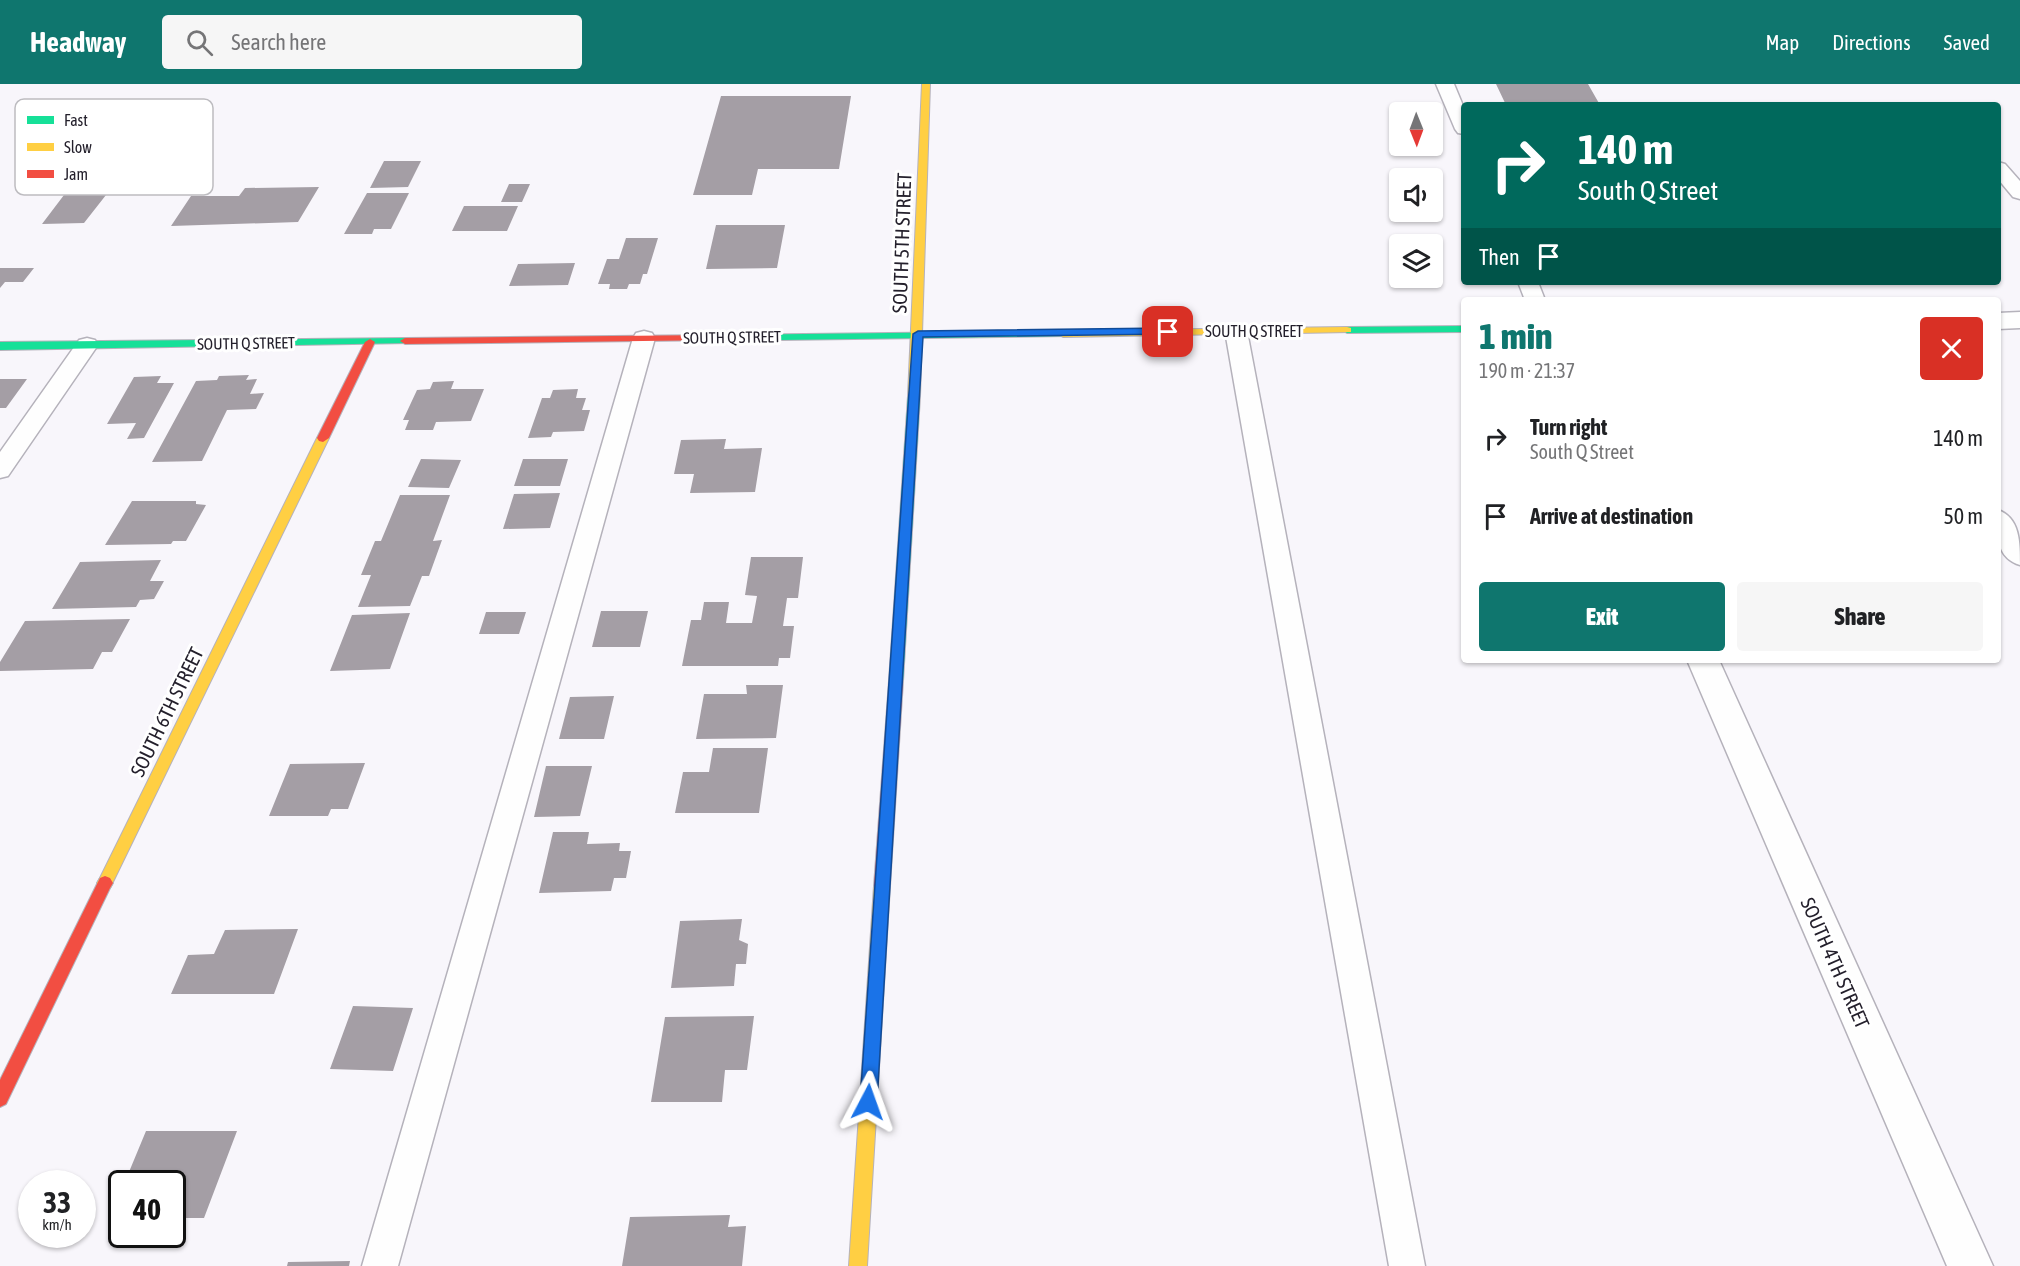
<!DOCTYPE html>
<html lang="en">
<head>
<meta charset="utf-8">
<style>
	body { margin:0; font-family:"Asap Condensed",sans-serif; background:#f6f6f6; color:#202124; height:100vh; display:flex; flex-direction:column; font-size:22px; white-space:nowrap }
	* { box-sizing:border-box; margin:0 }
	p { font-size:20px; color:#757577 }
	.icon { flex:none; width:33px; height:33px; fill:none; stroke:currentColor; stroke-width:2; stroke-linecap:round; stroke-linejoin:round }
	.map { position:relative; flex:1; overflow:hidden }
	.sheet { position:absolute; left:1461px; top:213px; width:540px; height:366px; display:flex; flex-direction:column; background:#fff; border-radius:6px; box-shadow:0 2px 4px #0004 }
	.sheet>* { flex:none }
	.hud { position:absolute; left:1461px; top:18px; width:540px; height:183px; border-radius:6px; box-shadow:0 2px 4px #0004; background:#00695c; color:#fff; overflow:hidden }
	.needle { width:39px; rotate:179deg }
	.buttons { position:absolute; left:1389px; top:18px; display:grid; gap:12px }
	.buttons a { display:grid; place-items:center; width:54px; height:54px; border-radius:6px; background:#fff; box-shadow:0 2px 4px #0004; font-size:30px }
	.speed { position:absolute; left:18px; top:1086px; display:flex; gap:12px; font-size:30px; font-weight:700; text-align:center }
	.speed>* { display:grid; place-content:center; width:78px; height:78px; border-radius:50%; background:#fff; box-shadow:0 2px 4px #0004; line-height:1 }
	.speed small { font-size:15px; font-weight:400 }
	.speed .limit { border:3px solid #111; border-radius:9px; background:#fff; color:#111 }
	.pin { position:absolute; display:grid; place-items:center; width:51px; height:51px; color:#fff; margin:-26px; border-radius:12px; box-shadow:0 3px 9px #0006 }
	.me { position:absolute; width:66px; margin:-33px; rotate:4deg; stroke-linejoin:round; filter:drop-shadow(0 0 4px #0008) }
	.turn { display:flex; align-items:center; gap:21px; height:126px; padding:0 18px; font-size:27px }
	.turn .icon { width:78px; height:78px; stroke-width:2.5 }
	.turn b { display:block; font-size:42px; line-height:51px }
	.then { display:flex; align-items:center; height:57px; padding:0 18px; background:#0003; gap:12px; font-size:22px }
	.round { display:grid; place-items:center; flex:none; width:63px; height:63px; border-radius:6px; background:#f6f6f6 }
	.head { display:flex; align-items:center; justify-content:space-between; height:102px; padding:0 18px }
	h1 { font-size:36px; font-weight:800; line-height:45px; color:#0f766e }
	.action { display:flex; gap:12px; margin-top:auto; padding:12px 18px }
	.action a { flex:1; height:69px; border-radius:6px; background:#0f766e; color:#fff; font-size:24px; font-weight:800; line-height:69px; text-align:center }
	.action a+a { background:#f6f6f6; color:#202124 }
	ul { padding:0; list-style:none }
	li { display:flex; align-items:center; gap:18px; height:78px; padding:0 18px }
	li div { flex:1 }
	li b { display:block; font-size:22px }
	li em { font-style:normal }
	header { display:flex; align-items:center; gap:36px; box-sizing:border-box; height:84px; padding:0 30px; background:#0f766e; color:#fff }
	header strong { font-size:28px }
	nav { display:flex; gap:33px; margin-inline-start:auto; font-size:21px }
	.search { width:420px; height:54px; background:#f6f6f6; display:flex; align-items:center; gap:15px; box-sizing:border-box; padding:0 21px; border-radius:6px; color:#757577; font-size:22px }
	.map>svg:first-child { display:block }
</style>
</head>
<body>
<header>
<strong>Headway</strong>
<div class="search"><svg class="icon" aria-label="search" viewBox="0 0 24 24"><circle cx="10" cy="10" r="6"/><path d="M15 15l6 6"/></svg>Search here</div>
<nav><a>Map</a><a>Directions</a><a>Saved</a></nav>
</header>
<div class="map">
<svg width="2020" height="1182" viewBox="0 0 2020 1182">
	<rect width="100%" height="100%" fill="#f8f6fb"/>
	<path fill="#a49ea5" d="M 1496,0 L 1588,0 L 1600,21 L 1506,21 Z
		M 721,12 L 851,12 L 839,85 L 758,85 L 752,111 L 693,111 Z
		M 384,77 L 421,77 L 408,103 L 370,104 Z
		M 509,100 L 530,100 L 522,118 L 501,118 Z
		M 319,103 L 298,138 L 171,142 L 191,112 L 239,112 L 245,104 Z
		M 367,109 L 409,109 L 391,145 L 374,145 L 372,150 L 344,150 Z
		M 64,111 L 106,111 L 84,139 L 42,140 Z
		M 464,122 L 518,122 L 507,147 L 452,147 Z
		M 716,141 L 785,141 L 777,184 L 706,185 Z
		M 626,154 L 658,154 L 647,190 L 643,190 L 640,200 L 629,200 L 627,205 L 609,205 L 610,200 L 598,200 L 607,175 L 619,175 Z
		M 575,179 L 568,201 L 509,202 L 518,180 Z
		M 0,184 L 34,184 L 23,198 L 5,198 L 0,204 Z
		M 249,291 L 246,296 L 257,295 L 250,310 L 264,309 L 256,325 L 227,326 L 202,377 L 152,378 L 196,297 L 217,296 L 219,292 Z
		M 161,292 L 157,299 L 174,299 L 144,354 L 127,355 L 136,339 L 107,340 L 134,293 Z
		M 0,295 L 27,295 L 6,324 L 0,324 Z
		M 454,297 L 451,305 L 484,305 L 471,337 L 436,338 L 433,346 L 405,346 L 409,336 L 403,336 L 417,306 L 430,305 L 433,298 Z
		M 578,305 L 576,314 L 586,314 L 582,326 L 590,326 L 584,347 L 553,348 L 551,353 L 528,354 L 542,314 L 550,314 L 553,306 Z
		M 726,355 L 724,365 L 762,364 L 755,408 L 690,409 L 694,390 L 674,390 L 681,356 Z
		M 421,375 L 461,376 L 449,404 L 408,403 Z
		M 523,375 L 568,375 L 560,402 L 514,402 Z
		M 560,409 L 550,444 L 503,445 L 514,410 Z
		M 400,411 L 450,411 L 433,457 L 442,456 L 429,492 L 422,492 L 410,522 L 358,523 L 371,491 L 361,491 L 375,457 L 381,457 Z
		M 132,417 L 196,417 L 196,420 L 206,421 L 186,457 L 173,457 L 171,460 L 105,461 Z
		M 751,473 L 803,473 L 798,514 L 787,514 L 783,542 L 794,542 L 790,574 L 779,574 L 778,582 L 682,582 L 691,536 L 701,536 L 704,518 L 729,518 L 726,539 L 752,539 L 757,512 L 745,511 Z
		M 161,476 L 150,497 L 164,497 L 154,515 L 140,516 L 136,523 L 52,525 L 80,478 Z
		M 601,527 L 648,527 L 640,563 L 592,563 Z
		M 486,528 L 526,528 L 519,550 L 479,550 Z
		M 410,529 L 390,585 L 330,587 L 352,531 Z
		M 130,535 L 112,568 L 102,568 L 93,585 L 0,587 L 0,578 L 25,537 Z
		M 746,601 L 783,601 L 776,654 L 696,655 L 704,610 L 747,610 Z
		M 614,612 L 604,655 L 559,655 L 570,613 Z
		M 713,664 L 768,664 L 759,729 L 675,729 L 683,688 L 709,688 Z
		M 365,679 L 348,725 L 331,725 L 328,732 L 269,732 L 290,680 Z
		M 546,682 L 592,682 L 580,732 L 534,733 Z
		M 553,748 L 589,748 L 587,760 L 620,759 L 619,767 L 631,767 L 626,794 L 614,794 L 611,807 L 539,809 Z
		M 742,835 L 739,856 L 748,860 L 746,880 L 736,880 L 734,902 L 671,904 L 680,837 Z
		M 298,845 L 274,910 L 171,910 L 188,871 L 214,870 L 225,846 Z
		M 353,922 L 413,924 L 393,987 L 330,985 Z
		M 754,932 L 747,986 L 725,986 L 722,1018 L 651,1018 L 665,933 Z
		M 146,1047 L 237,1047 L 204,1134 L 172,1134 L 172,1100 L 124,1100 Z
		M 122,1104 L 122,1133 L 109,1133 Z
		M 730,1131 L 728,1143 L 746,1142 L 742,1182 L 622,1182 L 630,1133 Z
		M 350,1177 L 349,1182 L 287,1182 L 288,1178 Z"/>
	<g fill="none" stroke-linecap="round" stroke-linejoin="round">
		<defs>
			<path id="lane" d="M 1436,0 L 1454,0 L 1464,24 L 1464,50 L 1458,49 L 1455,45 Z
				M 1998,78 L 2005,80 L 2020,97 L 2020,115 L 2013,113 L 1998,95 Z
				M 1518,198 L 1538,198 L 1545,216 L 1525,216 Z
				M 1236,240 L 1244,242 L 1247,247 L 1425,1182 L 1389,1182 L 1225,247 L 1228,242 Z
				M 644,247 L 652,249 L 655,254 L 398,1182 L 362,1182 L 633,254 L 636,249 Z
				M 87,254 L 95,256 L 98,261 L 8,392 L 0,394 L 0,368 L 79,256 Z"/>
			<path id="street" d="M 2020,228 L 2020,244 L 1998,245 L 1998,229 Z
				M 1998,426 C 2020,434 2020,458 2020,481 C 1994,473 1998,448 1998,426 Z
				M 1687,576 L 1719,576 L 1993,1182 L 1947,1182 Z"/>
			<path id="fast" d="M 1464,242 L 1464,248 L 1347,249 L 1342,246 L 1347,243 Z
				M 1063,247 L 1067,248 L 1067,252 L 716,257 L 711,254 L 716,251 Z
				M 405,254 L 410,257 L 409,259 L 0,266 L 0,258 Z
				M 914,308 L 920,312 L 903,597 L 901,601 L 891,601 L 889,597 L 908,312 Z"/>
			<path id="slow" d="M 922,0 L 930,0 L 920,312 L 914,316 L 908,312 Z
				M 1347,243 L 1351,244 L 1351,248 L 1063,253 L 1058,250 L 1063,247 Z
				M 323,350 L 329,354 L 110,804 L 105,806 L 100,804 L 97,799 L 100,794 L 317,354 Z
				M 882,795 L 887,797 L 890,802 L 867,1182 L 849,1182 L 874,802 L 877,797 Z"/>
			<path id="jam" d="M 716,251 L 721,254 L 720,256 L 405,260 L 400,257 L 405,254 Z
				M 370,255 L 375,258 L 329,354 L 323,358 L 319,357 L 317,354 L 365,258 Z
				M 896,591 L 901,593 L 903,597 L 890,802 L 887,807 L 882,809 L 877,807 L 874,802 L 889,597 L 891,593 Z
				M 105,792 L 110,794 L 113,799 L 110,804 L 6,1020 L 0,1023 L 0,996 L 100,794 Z"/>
		</defs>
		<use href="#lane" stroke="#b5b2bb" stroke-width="3"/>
		<use href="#street" stroke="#b5b2bb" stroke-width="3"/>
		<use href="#fast" stroke="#b5b2bb" stroke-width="2"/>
		<use href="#slow" stroke="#b5b2bb" stroke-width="2"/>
		<use href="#jam" stroke="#b5b2bb" stroke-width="2"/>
		<use href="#lane" fill="#fefefe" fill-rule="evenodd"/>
		<use href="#street" fill="#fefefe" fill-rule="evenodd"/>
		<use href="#fast" fill="#16e098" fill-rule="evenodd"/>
		<use href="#slow" fill="#ffcf43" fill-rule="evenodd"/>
		<use href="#jam" fill="#f24e42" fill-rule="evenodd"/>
	</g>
	<path fill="#1a73e8" stroke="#114b97" stroke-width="1.5" d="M 1168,244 L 1172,245 L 1172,250 L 923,253 L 877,1018 L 874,1024 L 868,1026 L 862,1024 L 860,1018 L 913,250 L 918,247 Z"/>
	<g text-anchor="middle" stroke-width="6" stroke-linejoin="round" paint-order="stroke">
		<g font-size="16" fill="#24202c" stroke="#fff">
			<text x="1254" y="253">SOUTH Q STREET</text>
			<text transform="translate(732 253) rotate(-1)" y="6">SOUTH Q STREET</text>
			<text transform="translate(246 259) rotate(-1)" y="6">SOUTH Q STREET</text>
		</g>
		<g font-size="20" fill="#24202c" stroke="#fff">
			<text transform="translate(902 159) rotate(-88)" y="7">SOUTH 5TH STREET</text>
			<text transform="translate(167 628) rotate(-64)" y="7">SOUTH 6TH STREET</text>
			<text transform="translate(1835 879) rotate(66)" y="7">SOUTH 4TH STREET</text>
		</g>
	</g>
	<rect x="15" y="15" width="198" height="96" rx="9" fill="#fff" stroke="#bdbcc0" stroke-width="1.5"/>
	<rect x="27" y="32" width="27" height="8" fill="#16e098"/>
	<rect x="27" y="59" width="27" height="8" fill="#ffcf43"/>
	<rect x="27" y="86" width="27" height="8" fill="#f24e42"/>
	<g font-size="16" fill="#24202c">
		<text x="64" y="42">Fast</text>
		<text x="64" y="69">Slow</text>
		<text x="64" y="96">Jam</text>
	</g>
</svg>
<div class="buttons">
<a><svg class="needle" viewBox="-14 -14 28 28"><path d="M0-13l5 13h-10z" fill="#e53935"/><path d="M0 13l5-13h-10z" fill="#757577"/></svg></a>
<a><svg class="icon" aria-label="sound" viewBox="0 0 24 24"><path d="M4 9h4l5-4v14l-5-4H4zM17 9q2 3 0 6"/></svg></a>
<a><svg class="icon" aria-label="layers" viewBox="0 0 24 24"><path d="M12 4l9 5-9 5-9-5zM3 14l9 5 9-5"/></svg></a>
</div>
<div class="speed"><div>33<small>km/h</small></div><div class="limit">40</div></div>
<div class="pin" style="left:1168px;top:248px;background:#d93025"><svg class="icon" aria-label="arrive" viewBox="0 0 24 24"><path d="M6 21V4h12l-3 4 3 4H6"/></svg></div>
<svg class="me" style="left:868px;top:1018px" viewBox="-20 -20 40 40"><path d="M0-17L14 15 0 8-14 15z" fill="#1a73e8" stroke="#fff" stroke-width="4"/></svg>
<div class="hud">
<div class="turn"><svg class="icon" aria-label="right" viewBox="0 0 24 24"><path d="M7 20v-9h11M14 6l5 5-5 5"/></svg><div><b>140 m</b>South Q Street</div></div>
<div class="then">Then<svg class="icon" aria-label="arrive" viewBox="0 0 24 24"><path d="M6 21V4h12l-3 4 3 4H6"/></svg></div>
</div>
<section class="sheet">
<div class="head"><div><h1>1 min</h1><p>190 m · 21:37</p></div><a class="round" style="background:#d93025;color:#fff"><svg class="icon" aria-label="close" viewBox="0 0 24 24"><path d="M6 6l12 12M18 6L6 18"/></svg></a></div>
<ul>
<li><svg class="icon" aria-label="right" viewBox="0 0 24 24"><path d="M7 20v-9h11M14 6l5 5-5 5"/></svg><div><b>Turn right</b><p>South Q Street</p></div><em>140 m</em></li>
<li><svg class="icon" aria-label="arrive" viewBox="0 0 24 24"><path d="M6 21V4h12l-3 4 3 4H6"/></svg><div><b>Arrive at destination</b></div><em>50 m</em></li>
</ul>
<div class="action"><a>Exit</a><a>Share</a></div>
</section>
</div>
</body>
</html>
